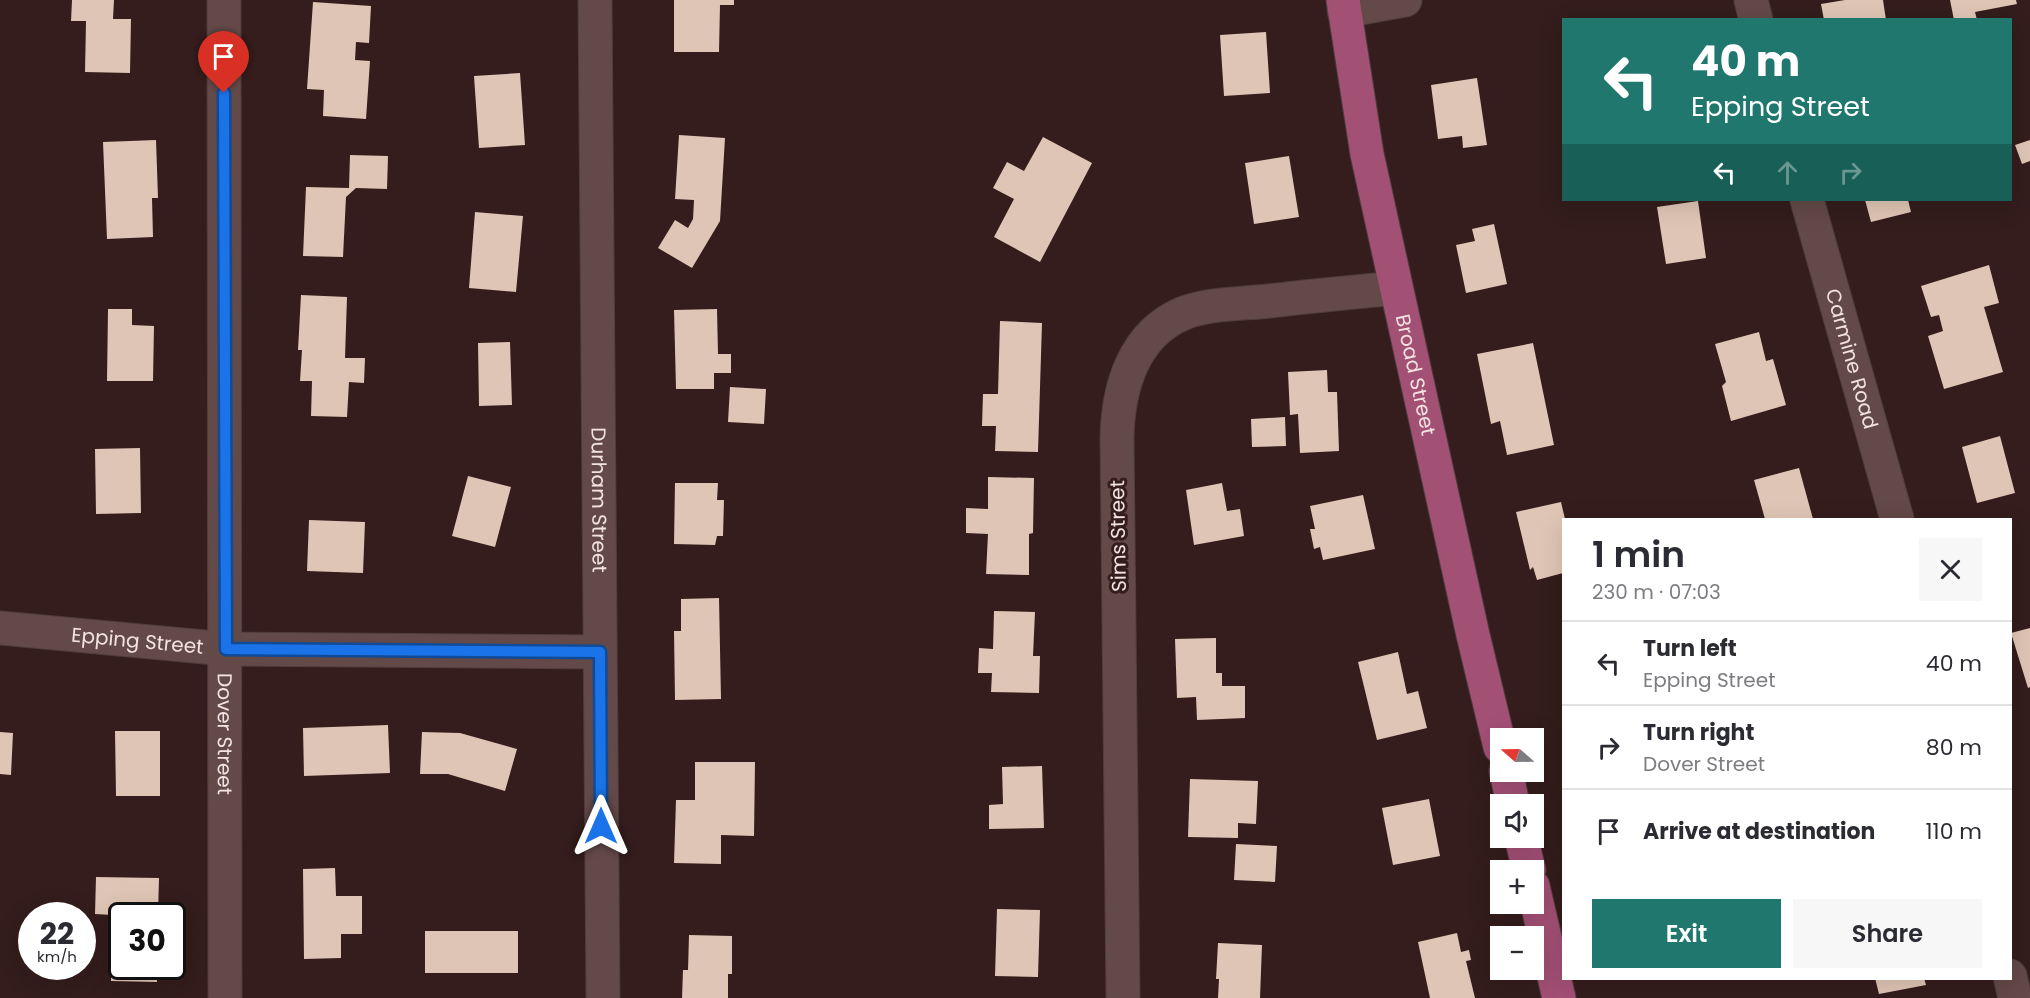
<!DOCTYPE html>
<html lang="en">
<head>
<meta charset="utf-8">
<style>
	body { margin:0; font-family:Poppins,sans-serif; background:#f7f7f7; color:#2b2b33; height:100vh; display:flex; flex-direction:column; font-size:22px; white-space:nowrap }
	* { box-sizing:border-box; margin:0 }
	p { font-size:20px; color:#7c7c81 }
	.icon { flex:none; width:33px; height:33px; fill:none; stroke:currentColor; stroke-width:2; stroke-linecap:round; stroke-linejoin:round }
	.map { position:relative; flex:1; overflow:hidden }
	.drawer { position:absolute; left:1562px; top:518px; width:450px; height:462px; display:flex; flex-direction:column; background:#fff; border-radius:0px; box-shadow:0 6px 24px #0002 }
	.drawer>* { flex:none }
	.hud { position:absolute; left:1562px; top:18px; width:450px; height:183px; border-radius:0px; box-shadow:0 6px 24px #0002; background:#1f776d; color:#fff; overflow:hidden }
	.needle { width:39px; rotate:290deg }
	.controls { position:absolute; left:1490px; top:728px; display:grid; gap:12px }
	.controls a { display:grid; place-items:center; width:54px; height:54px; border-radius:0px; background:#fff; box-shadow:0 6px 24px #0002; font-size:30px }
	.speed { position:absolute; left:18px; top:902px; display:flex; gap:12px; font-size:30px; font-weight:700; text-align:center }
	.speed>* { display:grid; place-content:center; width:78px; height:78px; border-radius:50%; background:#fff; box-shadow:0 6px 24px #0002; line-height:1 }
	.speed small { font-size:15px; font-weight:400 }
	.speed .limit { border:3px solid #111; border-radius:9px; background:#fff; color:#111 }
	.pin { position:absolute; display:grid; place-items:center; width:51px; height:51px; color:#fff; margin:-62px -26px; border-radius:50% 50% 50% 0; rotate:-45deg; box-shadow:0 0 6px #0007 }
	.pin .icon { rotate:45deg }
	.me { position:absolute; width:66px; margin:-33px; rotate:0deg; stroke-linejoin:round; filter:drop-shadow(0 0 4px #0008) }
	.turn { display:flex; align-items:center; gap:21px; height:126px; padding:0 30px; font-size:27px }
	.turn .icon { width:78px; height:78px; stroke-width:2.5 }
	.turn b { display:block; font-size:42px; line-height:51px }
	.lanes { display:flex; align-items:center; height:57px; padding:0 30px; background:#0003; justify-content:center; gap:30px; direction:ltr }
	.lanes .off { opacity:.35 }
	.round { display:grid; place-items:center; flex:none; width:63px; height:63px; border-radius:0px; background:#f7f7f7 }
	.overview { display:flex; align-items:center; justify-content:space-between; height:102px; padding:0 30px }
	h1 { font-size:36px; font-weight:600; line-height:45px }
	.action { display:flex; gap:12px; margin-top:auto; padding:12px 30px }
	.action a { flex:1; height:69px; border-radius:0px; background:#1f776d; color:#fff; font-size:24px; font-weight:600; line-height:69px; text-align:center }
	.action a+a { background:#f7f7f7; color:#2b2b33 }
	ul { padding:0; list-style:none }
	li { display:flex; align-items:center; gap:18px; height:84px; padding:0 30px; border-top:2px solid #e1e1e2 }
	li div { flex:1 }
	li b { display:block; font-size:22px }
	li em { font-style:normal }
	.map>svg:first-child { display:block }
</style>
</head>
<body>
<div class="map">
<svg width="2030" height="998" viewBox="0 0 2030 998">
	<rect width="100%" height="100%" fill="#341d1c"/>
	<path fill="#dfc5b5" d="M 72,0 L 114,0 L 113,19 L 131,19 L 130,73 L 85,72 L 86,21 L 71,21 Z
		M 674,0 L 734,0 L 734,5 L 720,5 L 719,52 L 674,52 Z
		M 1845,0 L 1883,0 L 1886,20 L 1824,20 L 1821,4 Z
		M 1950,0 L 2016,0 L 2017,4 L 1975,12 L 1977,20 L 1954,20 Z
		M 313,2 L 371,6 L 369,43 L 356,42 L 355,60 L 370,61 L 366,119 L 323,116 L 324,90 L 307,89 Z
		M 1266,32 L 1270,93 L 1224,96 L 1220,35 Z
		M 520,73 L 525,145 L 479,148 L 474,76 Z
		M 1477,78 L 1487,145 L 1463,148 L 1462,136 L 1438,139 L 1431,85 Z
		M 679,135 L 725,138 L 720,221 L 692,268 L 658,248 L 675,220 L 688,228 L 693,219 L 694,200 L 675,199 Z
		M 1043,137 L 1092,163 L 1040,262 L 994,237 L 1014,199 L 993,188 L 1007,162 L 1024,171 Z
		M 156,140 L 158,198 L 152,198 L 153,237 L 107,239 L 103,142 Z
		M 2030,140 L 2030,161 L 2022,164 L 2015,145 Z
		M 350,155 L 388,156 L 387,189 L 356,188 L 346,197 L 343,257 L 303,256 L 306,187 L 349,188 Z
		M 1289,156 L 1299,217 L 1254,224 L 1245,163 Z
		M 1865,200 L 1908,200 L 1911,212 L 1871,222 Z
		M 1698,201 L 1706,258 L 1666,264 L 1657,207 Z
		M 475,212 L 523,216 L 516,292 L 469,288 Z
		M 1494,224 L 1507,284 L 1466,293 L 1456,245 L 1475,241 L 1472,229 Z
		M 1989,265 L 1999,303 L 1984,307 L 2003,372 L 1944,389 L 1928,336 L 1943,331 L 1939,315 L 1931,317 L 1921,286 Z
		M 301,295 L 347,297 L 345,358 L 365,358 L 364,383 L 349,382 L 347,417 L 311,416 L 312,381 L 300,381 L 302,350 L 298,350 Z
		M 108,309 L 132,309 L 132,325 L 154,326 L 153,381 L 107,381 Z
		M 717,309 L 718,354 L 731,354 L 731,373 L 714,373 L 714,389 L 676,389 L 674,310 Z
		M 1000,321 L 1042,323 L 1038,452 L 995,451 L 996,426 L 982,426 L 983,394 L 998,394 Z
		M 1759,332 L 1766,361 L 1773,359 L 1786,405 L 1731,421 L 1722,386 L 1726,382 L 1715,344 Z
		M 510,342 L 512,405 L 479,406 L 478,343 Z
		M 1533,343 L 1554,445 L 1507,455 L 1500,421 L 1491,424 L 1477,354 Z
		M 1327,370 L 1328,392 L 1337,392 L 1339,451 L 1300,453 L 1298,414 L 1290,415 L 1288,372 Z
		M 730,387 L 766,389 L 764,424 L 728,422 Z
		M 1285,417 L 1286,446 L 1252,447 L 1251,419 Z
		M 2000,436 L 2015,493 L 1977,503 L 1962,447 Z
		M 140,448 L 141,513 L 96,514 L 95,449 Z
		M 1799,468 L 1813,519 L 1765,519 L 1754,480 Z
		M 468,476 L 511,487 L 495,547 L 452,536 Z
		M 988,477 L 1034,478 L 1033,533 L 1029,534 L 1029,575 L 986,574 L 988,534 L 966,533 L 966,508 L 988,509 Z
		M 675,483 L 718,483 L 717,500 L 724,500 L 723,536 L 717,536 L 715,545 L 674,544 Z
		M 1222,483 L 1227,511 L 1240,509 L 1244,536 L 1194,545 L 1186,490 Z
		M 1363,495 L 1375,549 L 1323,560 L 1320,547 L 1314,549 L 1310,529 L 1315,529 L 1310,506 Z
		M 1561,502 L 1565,519 L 1563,519 L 1563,573 L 1537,580 L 1533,567 L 1530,570 L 1516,512 Z
		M 309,520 L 365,522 L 363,573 L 307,571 Z
		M 719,598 L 721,699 L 675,700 L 674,631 L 681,631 L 681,599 Z
		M 994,611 L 1035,612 L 1033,656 L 1040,656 L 1039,693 L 991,692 L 992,673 L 978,673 L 979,648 L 993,649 Z
		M 2030,628 L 2030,687 L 2028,688 L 2011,633 Z
		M 1216,638 L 1216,673 L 1222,673 L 1222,686 L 1245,686 L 1245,718 L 1197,720 L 1196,697 L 1177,698 L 1175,639 Z
		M 1398,652 L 1407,694 L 1418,691 L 1427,728 L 1377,740 L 1358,662 Z
		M 388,725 L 390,773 L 304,776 L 303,728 Z
		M 115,731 L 160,731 L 160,796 L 116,796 Z
		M 0,732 L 13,733 L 11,775 L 0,774 Z
		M 422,732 L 460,733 L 517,749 L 505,791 L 448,774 L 420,774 Z
		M 695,762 L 755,762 L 754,836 L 721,835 L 721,864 L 674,863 L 676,800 L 695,800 Z
		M 1042,766 L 1044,828 L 989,829 L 989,805 L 1003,804 L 1002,767 Z
		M 1190,779 L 1258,781 L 1256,824 L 1238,823 L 1238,838 L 1188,837 Z
		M 1429,799 L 1440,856 L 1393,865 L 1382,808 Z
		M 1236,844 L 1277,846 L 1275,882 L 1234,880 Z
		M 335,868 L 336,896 L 362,896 L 362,934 L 341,934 L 341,958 L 304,959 L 303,869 Z
		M 96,877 L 159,878 L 158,915 L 122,915 L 122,966 L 157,966 L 157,982 L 111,981 L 112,915 L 95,914 Z
		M 997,909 L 1040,910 L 1038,977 L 995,976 Z
		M 425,931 L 518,931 L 518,973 L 425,973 Z
		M 1457,933 L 1461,952 L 1469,950 L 1471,960 L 1466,961 L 1475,998 L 1430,998 L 1418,942 Z
		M 689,935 L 732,936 L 732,974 L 728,974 L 728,998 L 682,998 L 683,970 L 688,970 Z
		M 1218,943 L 1262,945 L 1260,998 L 1218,998 L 1219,979 L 1216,979 Z
		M 1875,978 L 1924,978 L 1926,985 L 1879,994 Z"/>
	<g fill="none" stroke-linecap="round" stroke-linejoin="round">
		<defs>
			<g id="minor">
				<path id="s1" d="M 224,0 L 225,998"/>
				<path id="s2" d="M 595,0 L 603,998"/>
				<path d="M 1751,0 L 1756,20"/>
				<path d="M 1344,11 L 1405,0"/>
				<path id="s3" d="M 1807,200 L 1897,519"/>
				<path id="s4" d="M 0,628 L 226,649 L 600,652"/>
				<path d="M 2010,976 L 2015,998"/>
				<path d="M 1123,998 L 1117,438 C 1118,388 1133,334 1184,313 C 1210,303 1242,304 1269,301 C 1312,296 1354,292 1396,288"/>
			</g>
			<g id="major">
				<path id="s5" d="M 1343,0 L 1367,154 L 1473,635 L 1500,747"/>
				<path d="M 1506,771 L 1513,804"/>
				<path d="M 1521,837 L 1529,870"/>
				<path d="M 1533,886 L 1559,998"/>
			</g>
		</defs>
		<use href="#minor" stroke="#4e3c3b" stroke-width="35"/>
		<use href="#major" stroke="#4e3c3b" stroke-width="35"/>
		<use href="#minor" stroke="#634948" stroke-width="33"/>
		<use href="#major" stroke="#a35075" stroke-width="33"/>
	</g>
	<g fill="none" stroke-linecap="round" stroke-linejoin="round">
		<defs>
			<path id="route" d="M 224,93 L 226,649 L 600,652 L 601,826"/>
		</defs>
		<use href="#route" stroke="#114b97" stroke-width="15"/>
		<use href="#route" stroke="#1a73e8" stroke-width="10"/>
	</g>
	<g text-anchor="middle" stroke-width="6" stroke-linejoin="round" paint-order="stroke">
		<g font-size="20" fill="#f2e2e1" stroke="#341d1c">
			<text dy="7" stroke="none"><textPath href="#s3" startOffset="165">Carmine Road</textPath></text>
			<text dy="7" stroke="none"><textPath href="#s5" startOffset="382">Broad Street</textPath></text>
			<text dy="7" stroke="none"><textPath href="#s2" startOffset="500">Durham Street</textPath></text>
			<text transform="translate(1118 536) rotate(-91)" y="7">Sims Street</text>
			<text dy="7" stroke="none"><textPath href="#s4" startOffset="138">Epping Street</textPath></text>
			<text dy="7" stroke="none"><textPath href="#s1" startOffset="734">Dover Street</textPath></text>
		</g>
	</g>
</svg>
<div class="controls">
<a><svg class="needle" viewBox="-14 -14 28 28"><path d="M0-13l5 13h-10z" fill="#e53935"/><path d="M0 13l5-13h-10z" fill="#7c7c81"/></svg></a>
<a><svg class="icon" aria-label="sound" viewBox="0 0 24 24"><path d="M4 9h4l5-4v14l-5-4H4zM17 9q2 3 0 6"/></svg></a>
<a>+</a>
<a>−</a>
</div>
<div class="speed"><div>22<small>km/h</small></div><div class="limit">30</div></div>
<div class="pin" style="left:224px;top:93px;background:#d93025"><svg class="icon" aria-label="arrive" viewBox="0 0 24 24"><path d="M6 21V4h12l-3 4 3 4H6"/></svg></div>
<svg class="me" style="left:601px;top:826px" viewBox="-20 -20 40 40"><path d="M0-17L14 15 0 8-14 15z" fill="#1a73e8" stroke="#fff" stroke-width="4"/></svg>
<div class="hud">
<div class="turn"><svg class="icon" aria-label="left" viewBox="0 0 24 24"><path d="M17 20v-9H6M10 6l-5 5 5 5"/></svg><div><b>40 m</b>Epping Street</div></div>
<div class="lanes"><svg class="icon" aria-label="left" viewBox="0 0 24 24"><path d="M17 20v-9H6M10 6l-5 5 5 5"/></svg><svg class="icon off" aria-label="ahead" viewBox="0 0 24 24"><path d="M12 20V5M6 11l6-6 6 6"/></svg><svg class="icon off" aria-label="right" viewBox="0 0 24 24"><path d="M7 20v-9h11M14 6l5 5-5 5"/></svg></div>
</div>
<section class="drawer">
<div class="overview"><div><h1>1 min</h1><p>230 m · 07:03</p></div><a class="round"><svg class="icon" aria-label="close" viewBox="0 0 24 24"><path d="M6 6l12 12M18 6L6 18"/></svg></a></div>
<ul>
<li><svg class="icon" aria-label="left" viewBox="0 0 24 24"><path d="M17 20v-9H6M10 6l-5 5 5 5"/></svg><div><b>Turn left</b><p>Epping Street</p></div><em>40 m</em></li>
<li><svg class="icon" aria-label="right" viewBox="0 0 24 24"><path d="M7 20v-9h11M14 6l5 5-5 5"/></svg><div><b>Turn right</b><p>Dover Street</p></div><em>80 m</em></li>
<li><svg class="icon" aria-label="arrive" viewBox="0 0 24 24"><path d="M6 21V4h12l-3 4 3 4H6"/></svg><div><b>Arrive at destination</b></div><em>110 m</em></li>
</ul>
<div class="action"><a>Exit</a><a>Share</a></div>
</section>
</div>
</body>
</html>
